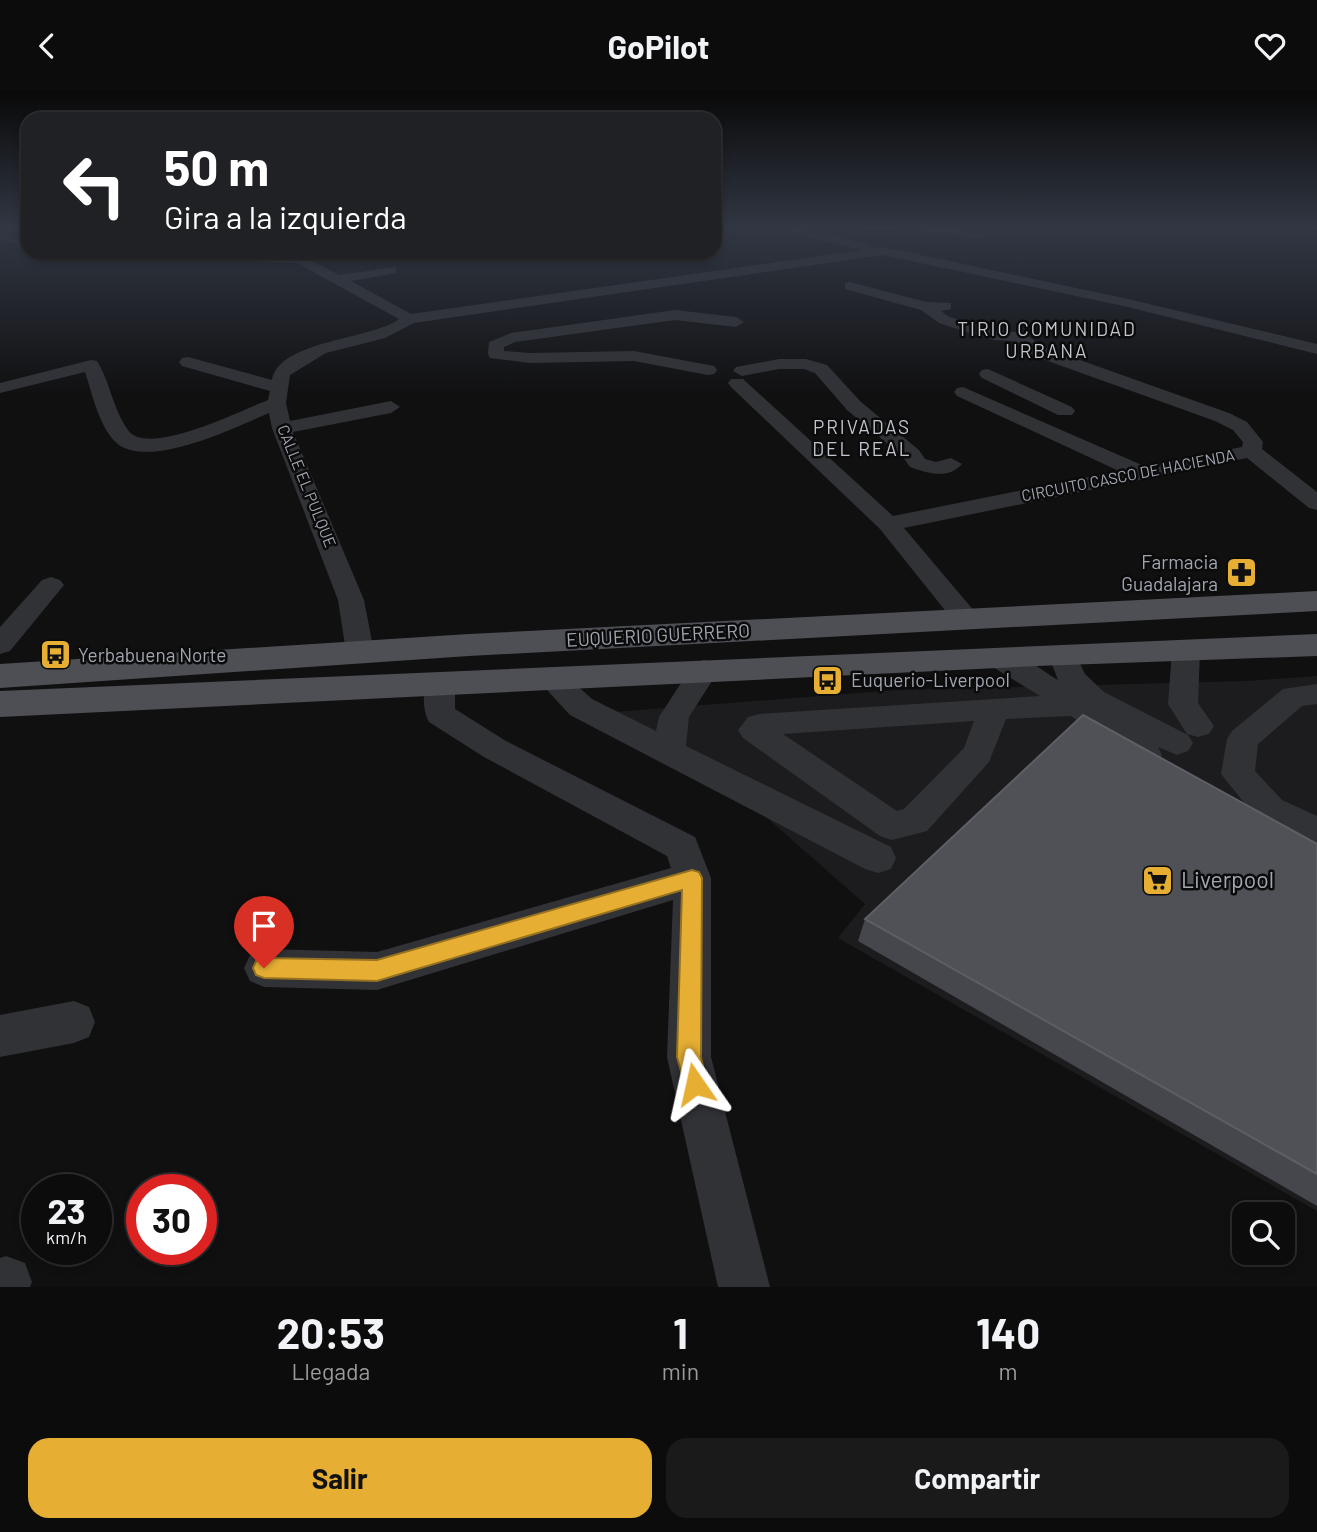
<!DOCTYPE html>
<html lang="es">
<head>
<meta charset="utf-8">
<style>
	body { margin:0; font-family:Barlow,sans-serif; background:#1a1a1b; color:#f1f3f6; height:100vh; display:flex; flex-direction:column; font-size:26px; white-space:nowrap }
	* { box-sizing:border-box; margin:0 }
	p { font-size:23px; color:#9a9b9d }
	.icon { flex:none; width:38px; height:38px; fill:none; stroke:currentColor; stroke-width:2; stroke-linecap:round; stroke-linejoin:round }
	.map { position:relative; height:1196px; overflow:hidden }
	.drawer { display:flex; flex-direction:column; background:#0c0c0d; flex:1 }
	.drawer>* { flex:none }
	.hud { position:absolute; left:21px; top:21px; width:700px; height:147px; border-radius:21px; box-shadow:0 4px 10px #0003,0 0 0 2px #2c2c2e; background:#202124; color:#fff; overflow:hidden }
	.controls { position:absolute; left:1232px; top:1111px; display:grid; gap:14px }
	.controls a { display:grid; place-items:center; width:63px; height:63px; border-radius:14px; background:#0c0c0d; box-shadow:0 4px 10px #0003,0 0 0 2px #2c2c2e; font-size:35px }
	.speed { position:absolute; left:21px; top:1083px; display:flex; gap:14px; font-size:35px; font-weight:700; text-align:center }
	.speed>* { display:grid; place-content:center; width:91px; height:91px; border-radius:50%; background:#0c0c0d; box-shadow:0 4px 10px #0003,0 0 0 2px #2c2c2e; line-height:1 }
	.speed small { font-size:18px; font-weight:400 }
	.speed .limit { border:10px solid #d22; background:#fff; color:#111 }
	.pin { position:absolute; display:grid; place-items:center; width:60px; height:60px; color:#fff; margin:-72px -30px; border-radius:50% 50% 50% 0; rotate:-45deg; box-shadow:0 0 7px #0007 }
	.pin .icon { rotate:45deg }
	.me { position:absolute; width:77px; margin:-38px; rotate:349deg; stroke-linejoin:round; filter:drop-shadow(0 0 5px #0008) }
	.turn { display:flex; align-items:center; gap:24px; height:147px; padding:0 28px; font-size:32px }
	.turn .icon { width:91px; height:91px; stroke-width:2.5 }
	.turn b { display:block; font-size:49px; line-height:60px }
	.eta { display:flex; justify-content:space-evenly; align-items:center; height:119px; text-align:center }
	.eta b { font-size:42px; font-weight:700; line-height:49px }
	.cta { display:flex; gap:14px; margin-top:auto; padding:14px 28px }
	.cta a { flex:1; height:80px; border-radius:21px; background:#e6af33; color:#111; font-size:28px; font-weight:700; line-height:80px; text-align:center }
	.cta a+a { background:#1a1a1b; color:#f1f3f6 }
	header { display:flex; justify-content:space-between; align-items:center; height:91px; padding:0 28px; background:#0c0c0d; font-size:32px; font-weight:700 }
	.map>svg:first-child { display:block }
</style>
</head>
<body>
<header><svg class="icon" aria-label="back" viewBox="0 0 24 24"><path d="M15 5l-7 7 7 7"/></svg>GoPilot<svg class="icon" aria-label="heart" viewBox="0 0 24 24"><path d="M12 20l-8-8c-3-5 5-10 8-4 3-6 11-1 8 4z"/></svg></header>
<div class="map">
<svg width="1317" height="1196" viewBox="0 0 1317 1196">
	<rect width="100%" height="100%" fill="#101011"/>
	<path fill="#1c1c1e" d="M 1317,585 L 1317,1120 L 838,847 L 865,813 L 758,719 L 576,624 L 897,599 L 1246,590 Z"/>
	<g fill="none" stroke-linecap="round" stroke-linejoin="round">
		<path stroke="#2a3239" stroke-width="3.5" d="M 0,145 L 28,155"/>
		<path fill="#313236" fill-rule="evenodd" d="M 796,136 L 870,153 L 871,158 L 883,156 L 1128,208 L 1317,253 L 1317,263 L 1128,216 L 883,164 L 414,232 L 385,247 L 326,262 L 290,284 L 286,312 L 290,330 L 391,310 L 400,316 L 391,322 L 293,341 L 364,509 L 374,561 L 370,568 L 360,570 L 350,568 L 346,561 L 338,509 L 272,337 L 269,322 C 236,336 153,377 119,354 C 100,340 92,302 85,281 L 0,302 L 0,292 L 91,269 L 97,270 C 110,291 113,318 128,339 C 147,367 242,319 268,309 L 270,300 L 182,275 L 179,271 L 182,267 L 188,266 L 272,289 C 279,249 371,249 399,228 L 297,172 L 194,167 L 189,166 L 189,161 L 300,164 L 339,184 L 396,176 L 396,182 L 351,190 L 411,223 L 863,159 L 792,143 L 790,140 Z
			M 856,136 L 949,136 L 986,144 L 980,148 L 927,141 L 862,140 Z
			M 714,159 L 715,161 L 714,164 L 709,165 L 702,161 Z
			M 850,191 L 926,211 L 951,212 L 951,218 L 941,220 L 949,226 L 995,239 L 1023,242 L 1046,257 L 1229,322 L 1247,331 L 1263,351 L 1262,358 L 1317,401 L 1317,419 L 1309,417 L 1247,367 L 904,437 L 980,527 L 976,533 L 956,533 L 880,438 L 731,296 L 728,292 L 731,288 L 743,288 L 893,425 L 1119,380 L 957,305 L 954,301 L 957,297 L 963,296 L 1144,375 L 1242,356 L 1243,351 L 1233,339 L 1215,330 L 1034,265 L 1013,250 L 994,249 L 966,241 L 939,232 L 921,219 L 845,198 L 845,192 Z
			M 675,219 L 736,226 L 744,231 L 736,236 L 675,229 L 515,251 L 504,256 L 504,260 L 530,262 L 634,260 L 714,275 L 717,279 L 714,283 L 708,284 L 634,270 L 530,272 L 490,267 L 488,263 L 489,251 L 511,242 Z
			M 779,268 L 806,268 L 827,274 L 861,311 L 919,359 L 925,368 L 936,371 L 951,367 L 962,373 C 948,389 927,382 910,376 L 903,366 L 847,319 L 815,282 L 804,278 L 779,278 L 742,285 L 733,280 L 736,276 Z
			M 988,278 L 1072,316 L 1075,320 L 1072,324 L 1058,324 L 982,287 L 979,283 L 982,279 Z
			M 51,486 L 60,489 L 64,494 L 10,560 L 0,563 L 0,536 L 42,489 Z
			M 1186,551 L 1196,554 L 1200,560 L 1198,612 L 1214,635 L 1209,643 L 1198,646 L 1187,643 L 1168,613 L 1172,560 L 1176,554 Z
			M 1062,554 L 1072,556 L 1085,583 L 1104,601 L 1188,644 L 1193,652 L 1188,660 L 1177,664 L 1158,656 L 1162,664 L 1157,672 L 1146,676 L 1135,672 L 1071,625 L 1006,628 L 989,671 L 927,740 L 892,749 L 880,745 L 743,647 L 738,639 L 748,626 L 759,623 L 1040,605 L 988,573 L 984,566 L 988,559 C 1011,553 1038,577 1058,589 L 1048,563 L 1052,556 ZM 974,630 L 964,657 L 904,718 L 897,720 L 783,643 Z
			M 704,569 L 714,572 L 719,579 L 689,626 L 686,655 L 891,756 L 896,767 L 891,778 L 878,782 L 865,778 L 570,624 L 535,586 L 540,579 L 550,576 L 560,579 L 592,608 L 656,640 L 659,626 L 694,572 Z
			M 440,582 L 450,585 L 455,592 L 455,618 L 506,650 L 695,746 L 711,787 L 711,966 L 770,1196 L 718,1196 L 667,966 L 673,809 L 377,899 L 264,896 L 250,890 L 244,877 L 250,864 L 264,858 L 377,861 L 671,777 L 667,765 L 484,666 L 429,631 C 422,619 422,597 430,585 Z
			M 1317,593 L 1317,613 L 1302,615 L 1258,653 L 1255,680 L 1282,709 L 1317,725 L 1317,754 L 1258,729 L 1221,683 L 1227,648 L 1232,640 L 1283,598 Z
			M 74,910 L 89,916 L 95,931 L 89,946 L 74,952 L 0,966 L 0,924 Z
			M 6,1165 L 25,1172 L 32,1191 L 30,1196 L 0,1196 L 0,1167 Z"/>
		<path fill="#4d4f55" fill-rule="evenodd" d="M 1317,500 L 1317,520 L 469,565 L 0,597 L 0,573 L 469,543 Z
			M 1317,543 L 1317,565 L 1037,575 L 0,626 L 0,600 Z"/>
	</g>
	<path fill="#46474c" d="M 1317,753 L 1317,1115 L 858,850 L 865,828 Z"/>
	<path fill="#505157" stroke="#5d5f65" stroke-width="2" d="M 1083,624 L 1317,753 L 1317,1083 L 865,828 Z"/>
	<linearGradient id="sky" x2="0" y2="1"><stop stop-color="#090909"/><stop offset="0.45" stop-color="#313743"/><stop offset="1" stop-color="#313743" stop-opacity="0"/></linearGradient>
	<rect width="1317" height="304" fill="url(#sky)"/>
	<path fill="#e6af33" stroke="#967221" stroke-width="2" d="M 692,779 L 699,781 L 702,787 L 701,966 L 707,993 L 704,1002 L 695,1005 L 687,1002 L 677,966 L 682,799 L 377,890 L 264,887 L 256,884 L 253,877 L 256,870 L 264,867 L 377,869 Z"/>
	<defs>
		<symbol id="pharmacy-square" viewBox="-11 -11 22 22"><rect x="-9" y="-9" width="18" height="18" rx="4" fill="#e6af33" stroke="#0b0b0c"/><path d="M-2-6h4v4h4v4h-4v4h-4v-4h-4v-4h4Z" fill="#111"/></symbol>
		<symbol id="bus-square" viewBox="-11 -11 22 22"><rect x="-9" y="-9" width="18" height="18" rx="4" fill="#e6af33" stroke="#0b0b0c"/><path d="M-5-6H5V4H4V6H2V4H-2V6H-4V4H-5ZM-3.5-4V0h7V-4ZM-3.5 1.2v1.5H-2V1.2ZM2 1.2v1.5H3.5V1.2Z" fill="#111"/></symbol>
		<symbol id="supermarket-square" viewBox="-11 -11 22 22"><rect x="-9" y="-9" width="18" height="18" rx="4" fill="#e6af33" stroke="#0b0b0c"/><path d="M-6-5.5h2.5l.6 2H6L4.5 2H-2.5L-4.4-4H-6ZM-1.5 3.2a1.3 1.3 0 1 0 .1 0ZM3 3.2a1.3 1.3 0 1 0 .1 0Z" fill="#111"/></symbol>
	</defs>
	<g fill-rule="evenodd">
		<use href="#pharmacy-square" x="1224" y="464" width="35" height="35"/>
		<use href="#bus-square" x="38" y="546" width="35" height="35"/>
		<use href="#bus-square" x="810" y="572" width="35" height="35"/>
		<use href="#supermarket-square" x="1140" y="772" width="35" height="35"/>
	</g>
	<g text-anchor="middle" stroke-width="5" stroke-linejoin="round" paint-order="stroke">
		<g font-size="16" fill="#a2a6b1" stroke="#0b0b0c">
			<text transform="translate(1128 384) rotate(-11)" y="6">CIRCUITO CASCO DE HACIENDA</text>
			<text transform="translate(307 395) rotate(68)" y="6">CALLE EL PULQUE</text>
		</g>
		<g font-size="19" letter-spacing="2" fill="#c2c5cd" stroke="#0b0b0c">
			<text x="1047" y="245">TIRIO COMUNIDAD<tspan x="1047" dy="22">URBANA</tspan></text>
			<text x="862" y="343">PRIVADAS<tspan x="862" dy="22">DEL REAL</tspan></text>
		</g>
		<g font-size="19" fill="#a2a6b1" stroke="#0b0b0c" text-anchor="start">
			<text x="1218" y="478" text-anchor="end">Farmacia<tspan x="1218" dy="22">Guadalajara</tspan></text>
			<text x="78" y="571">Yerbabuena Norte</text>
			<text x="851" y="596">Euquerio-Liverpool</text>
		</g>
		<g font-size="19" fill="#a2a6b1" stroke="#0b0b0c">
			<text transform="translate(658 544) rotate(-3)" y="7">EUQUERIO GUERRERO</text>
		</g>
		<g font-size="23" fill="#a2a6b1" stroke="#0b0b0c" text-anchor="start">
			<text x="1181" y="797">Liverpool</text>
		</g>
	</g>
</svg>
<div class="controls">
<a><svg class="icon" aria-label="search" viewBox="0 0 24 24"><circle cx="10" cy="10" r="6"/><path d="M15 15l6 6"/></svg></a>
</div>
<div class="speed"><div>23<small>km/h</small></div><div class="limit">30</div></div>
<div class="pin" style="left:264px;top:877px;background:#d93025"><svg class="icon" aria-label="arrive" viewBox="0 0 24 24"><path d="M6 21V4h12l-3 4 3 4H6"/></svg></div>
<svg class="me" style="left:695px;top:993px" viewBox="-20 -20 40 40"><path d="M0-17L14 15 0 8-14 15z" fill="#e6af33" stroke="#fff" stroke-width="4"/></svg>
<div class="hud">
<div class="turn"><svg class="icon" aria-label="left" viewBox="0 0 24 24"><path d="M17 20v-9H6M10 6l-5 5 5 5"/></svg><div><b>50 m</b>Gira a la izquierda</div></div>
</div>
</div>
<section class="drawer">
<div class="eta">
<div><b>20:53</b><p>Llegada</p></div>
<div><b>1</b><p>min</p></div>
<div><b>140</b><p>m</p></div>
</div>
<div class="cta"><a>Salir</a><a>Compartir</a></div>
</section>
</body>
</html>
